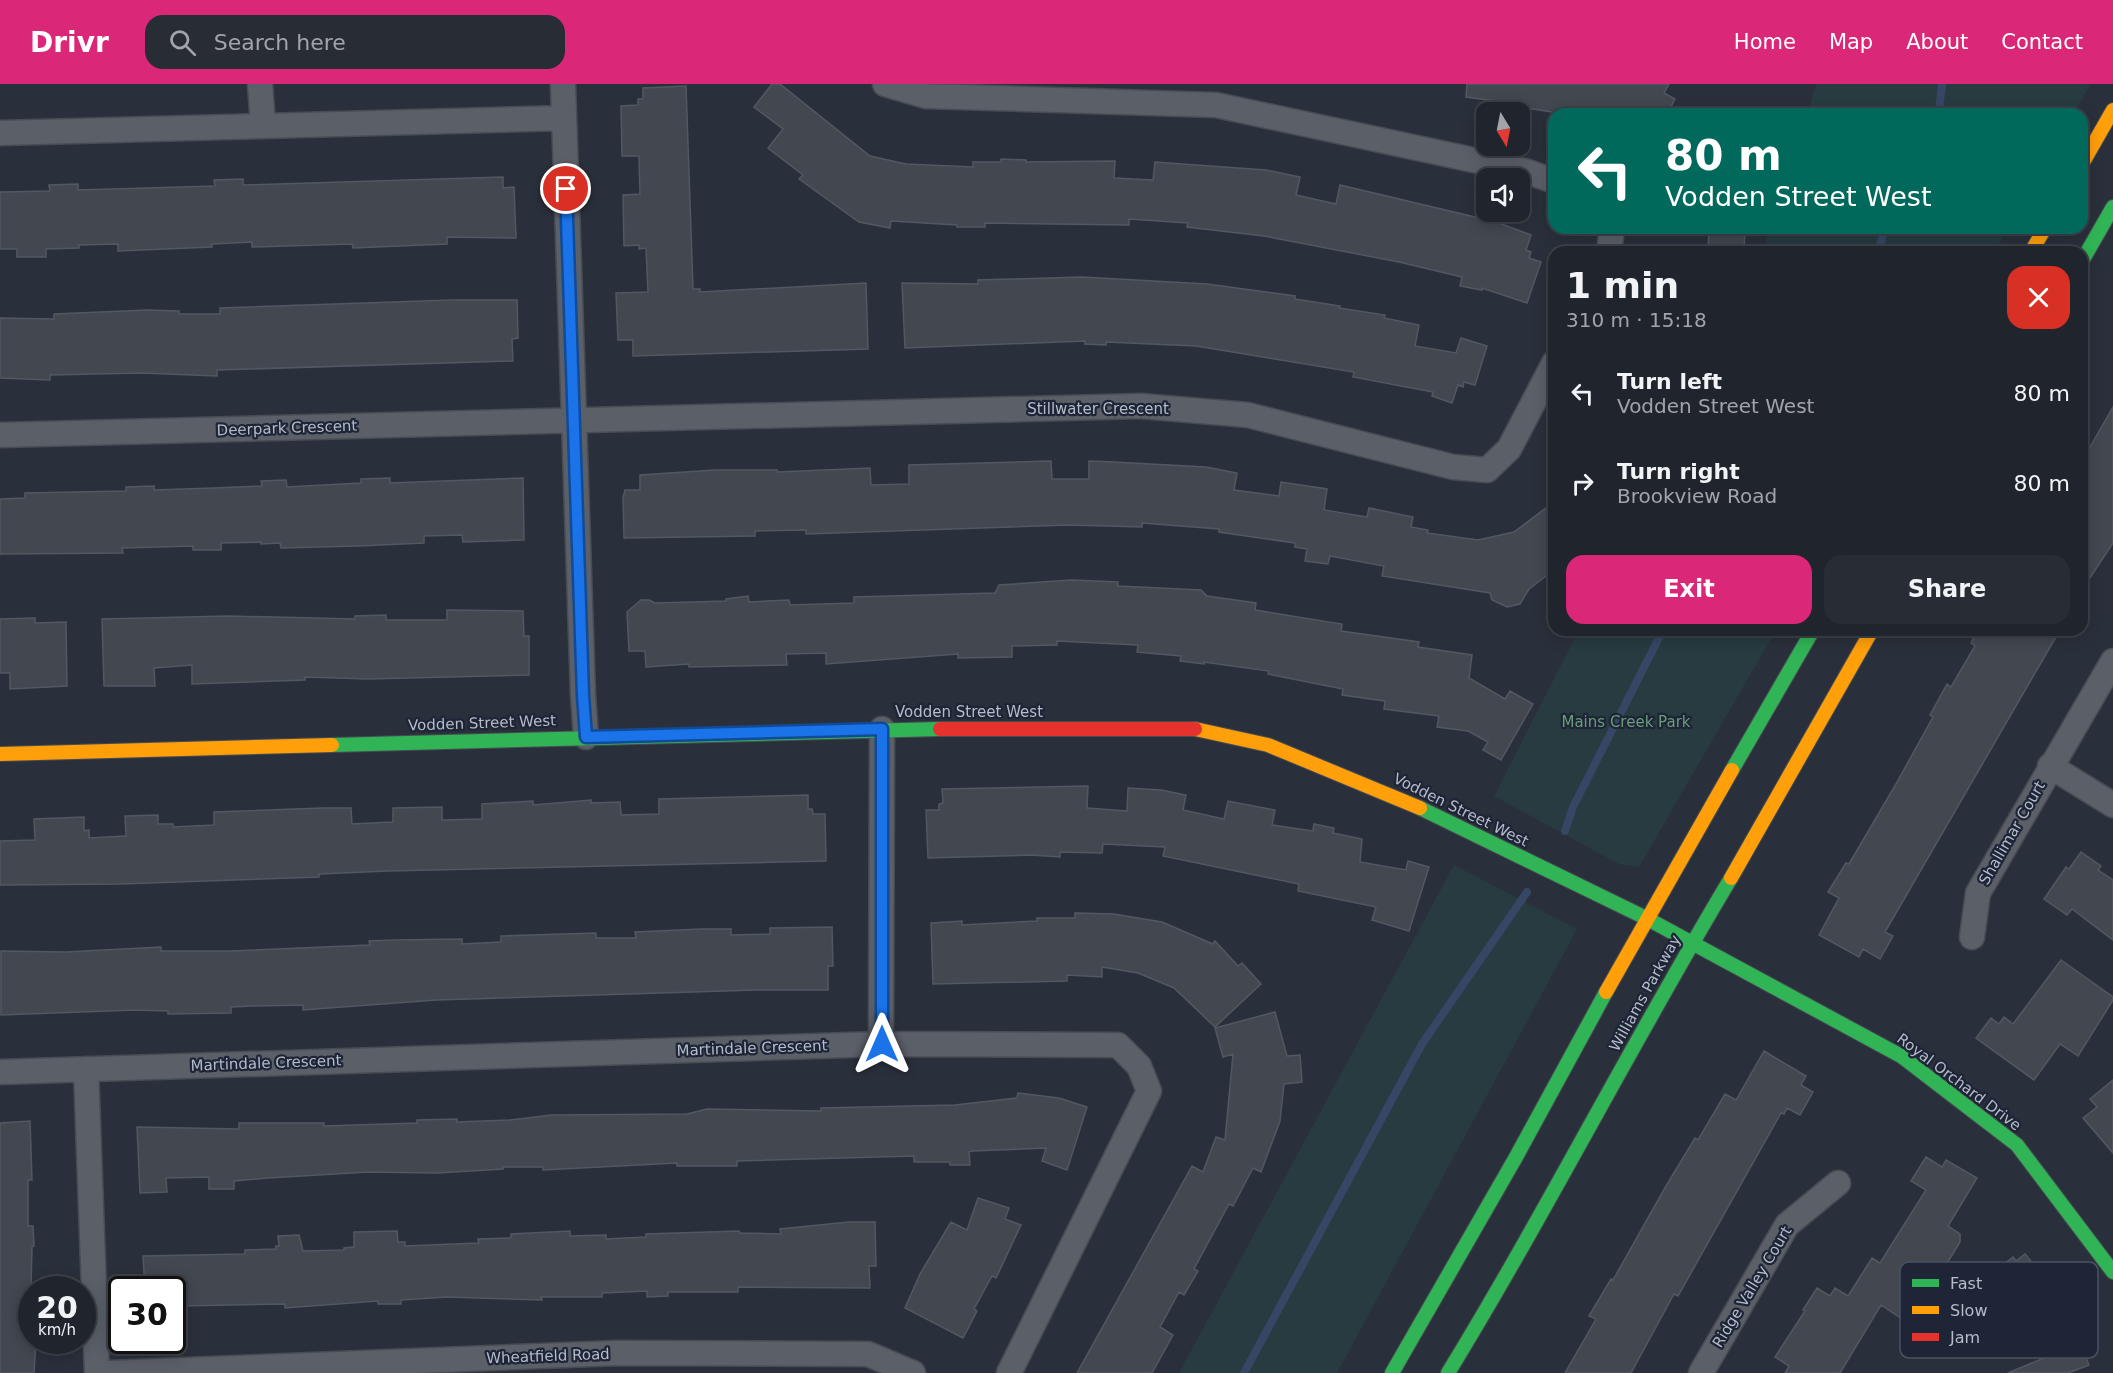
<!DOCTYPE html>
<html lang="en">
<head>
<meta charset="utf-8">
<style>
	body { margin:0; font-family:"DejaVu Sans",sans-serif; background:#282c34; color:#f1f3f6; height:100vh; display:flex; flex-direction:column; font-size:22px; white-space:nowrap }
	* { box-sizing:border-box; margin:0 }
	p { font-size:20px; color:#a2a4a9 }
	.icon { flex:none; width:33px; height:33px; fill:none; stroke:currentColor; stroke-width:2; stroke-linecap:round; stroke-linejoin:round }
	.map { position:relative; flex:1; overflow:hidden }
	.sheet { position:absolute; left:1548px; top:162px; width:540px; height:390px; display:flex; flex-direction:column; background:#20242c; border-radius:18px; box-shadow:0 3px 15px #0003,0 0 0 2px #3d4148 }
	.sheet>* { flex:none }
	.hud { position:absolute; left:1548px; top:24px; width:540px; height:126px; border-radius:18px; box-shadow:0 3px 15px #0003,0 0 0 2px #3d4148; background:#00695c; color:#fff; overflow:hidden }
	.needle { width:39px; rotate:170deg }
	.tools { position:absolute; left:1476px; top:18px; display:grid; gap:12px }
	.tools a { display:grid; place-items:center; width:54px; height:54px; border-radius:12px; background:#20242c; box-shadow:0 3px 15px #0003,0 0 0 2px #3d4148; font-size:30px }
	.speed { position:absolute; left:18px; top:1192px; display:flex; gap:12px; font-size:30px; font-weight:700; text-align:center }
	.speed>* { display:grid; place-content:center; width:78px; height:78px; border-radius:50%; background:#20242c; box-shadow:0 3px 15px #0003,0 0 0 2px #3d4148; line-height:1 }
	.speed small { font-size:15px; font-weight:400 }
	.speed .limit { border:3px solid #111; border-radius:9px; background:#fff; color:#111 }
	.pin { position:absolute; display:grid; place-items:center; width:51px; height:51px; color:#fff; margin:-26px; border:3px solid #fff; border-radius:50%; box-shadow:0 2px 6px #0007 }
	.me { position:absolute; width:66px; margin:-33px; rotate:0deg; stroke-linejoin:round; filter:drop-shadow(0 0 4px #0008) }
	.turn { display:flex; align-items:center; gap:21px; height:126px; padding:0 18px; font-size:27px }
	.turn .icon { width:78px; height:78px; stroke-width:2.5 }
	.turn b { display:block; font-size:42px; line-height:51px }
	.round { display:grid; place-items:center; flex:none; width:63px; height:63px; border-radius:18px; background:#282c34 }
	.headline { display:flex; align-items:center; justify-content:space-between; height:102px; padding:0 18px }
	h1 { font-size:36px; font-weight:800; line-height:45px }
	.button { display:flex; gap:12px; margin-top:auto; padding:12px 18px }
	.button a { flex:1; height:69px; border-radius:18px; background:#db2777; color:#fff; font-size:24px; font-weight:800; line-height:69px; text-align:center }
	.button a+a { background:#282c34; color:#f1f3f6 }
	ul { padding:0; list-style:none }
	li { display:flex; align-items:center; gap:18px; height:90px; padding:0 18px }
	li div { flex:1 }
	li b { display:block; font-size:22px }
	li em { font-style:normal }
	header { display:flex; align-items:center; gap:36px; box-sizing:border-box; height:84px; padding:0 30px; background:#db2777; color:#fff }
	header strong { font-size:28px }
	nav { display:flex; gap:33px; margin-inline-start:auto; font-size:21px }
	.search { width:420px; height:54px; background:#282c34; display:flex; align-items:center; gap:15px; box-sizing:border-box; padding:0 21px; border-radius:18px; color:#a2a4a9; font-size:22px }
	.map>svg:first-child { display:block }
</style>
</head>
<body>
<header>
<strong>Drivr</strong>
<div class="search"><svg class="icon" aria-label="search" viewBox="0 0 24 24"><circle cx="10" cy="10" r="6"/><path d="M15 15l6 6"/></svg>Search here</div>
<nav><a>Home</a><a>Map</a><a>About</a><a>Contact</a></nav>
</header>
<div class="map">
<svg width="2113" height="1289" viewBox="0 0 2113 1289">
	<rect width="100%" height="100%" fill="#2a303b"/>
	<path fill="#273b41" d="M 1816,0 L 2091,0 L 2073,30 L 1807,30 Z
		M 1770,144 L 2008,144 L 1994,168 L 1762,168 Z
		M 1579,546 L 1776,546 L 1639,783 L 1619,780 L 1494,712 Z
		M 1454,781 L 1577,845 L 1337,1289 L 1179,1289 Z"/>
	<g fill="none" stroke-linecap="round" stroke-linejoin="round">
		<path stroke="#364665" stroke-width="8" d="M 1936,30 L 1939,26 L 1942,0
			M 1878,168 L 1885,144
			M 1565,747 L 1573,723 L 1663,546
			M 1244,1289 L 1422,960 L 1527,808"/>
	</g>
	<path fill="#424750" stroke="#525862" stroke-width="1.5" d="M 772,0 L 780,0 L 870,72 L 906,80 L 973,83 L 973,78 L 1001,78 L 1001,75 L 1026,76 L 1026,78 L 1115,77 L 1114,94 L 1153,96 L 1155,78 L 1266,86 L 1300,93 L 1296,111 L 1336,120 L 1340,101 L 1496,138 L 1531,151 L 1526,166 L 1531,168 L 1529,174 L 1541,178 L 1527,219 L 1482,204 L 1482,206 L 1460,202 L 1462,193 L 1399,178 L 1264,152 L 1187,143 L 1188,139 L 1129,135 L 1129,141 L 985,139 L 985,143 L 957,143 L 957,141 L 891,137 L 890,144 L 859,138 L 799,95 L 803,91 L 768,64 L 783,45 L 754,23 Z
		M 1467,0 L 1669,0 L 1664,9 L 1675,15 L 1667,30 L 1564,30 L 1527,24 L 1527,21 L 1466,13 Z
		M 686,2 L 693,205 L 700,205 L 700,208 L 866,199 L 868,265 L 633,272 L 633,256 L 618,256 L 616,209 L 648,208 L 646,164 L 639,165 L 639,161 L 624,162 L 623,111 L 640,110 L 639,72 L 622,72 L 621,22 L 638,21 L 638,15 L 643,15 L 643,4 Z
		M 503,93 L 503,104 L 514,103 L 516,154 L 447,153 L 447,160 L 353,164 L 352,160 L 252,163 L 252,158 L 212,160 L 212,163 L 118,167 L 118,160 L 79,161 L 79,164 L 46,165 L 46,173 L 17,173 L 17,165 L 0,165 L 0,108 L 50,107 L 49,101 L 78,100 L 78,106 L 215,102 L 214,96 L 243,95 L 243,101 Z
		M 1709,144 L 1745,144 L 1744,168 L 1708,168 Z
		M 1082,193 L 1207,200 L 1295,212 L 1295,215 L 1340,222 L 1339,224 L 1385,231 L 1384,234 L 1419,241 L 1415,262 L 1456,269 L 1461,254 L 1487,262 L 1475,301 L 1464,298 L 1463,303 L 1458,301 L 1452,319 L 1432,312 L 1433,308 L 1353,293 L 1354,288 L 1196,262 L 1106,258 L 1106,261 L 1085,260 L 1085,257 L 905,264 L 902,199 L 978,200 L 978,196 Z
		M 452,216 L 517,216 L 518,254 L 512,255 L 513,277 L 217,286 L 217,292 L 141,289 L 50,291 L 50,296 L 0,294 L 0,234 L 54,235 L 54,230 L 148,226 L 179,227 L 179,230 L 220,230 L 220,224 Z
		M 2113,323 L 2113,459 L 2082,506 L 2082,377 Z
		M 1051,377 L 1052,395 L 1089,395 L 1089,377 L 1114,378 L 1206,383 L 1237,389 L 1234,406 L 1279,412 L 1281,398 L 1327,405 L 1324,426 L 1367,433 L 1369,424 L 1413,433 L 1411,443 L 1428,446 L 1427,449 L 1478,456 L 1514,448 L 1554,418 L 1554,486 L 1529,505 L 1520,520 L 1507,523 L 1492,516 L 1490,509 L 1382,492 L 1384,482 L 1330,472 L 1328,480 L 1305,477 L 1307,465 L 1295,463 L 1295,459 L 1219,448 L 1219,445 L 1142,439 L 1142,443 L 1069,441 L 806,450 L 806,446 L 755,447 L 755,452 L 624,454 L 623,413 L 625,406 L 640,406 L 640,391 L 715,386 L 777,386 L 778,388 L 870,384 L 871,401 L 909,400 L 909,381 Z
		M 390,394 L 390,399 L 523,394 L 524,456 L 463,458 L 462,451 L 424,452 L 424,459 L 358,462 L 281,464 L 280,459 L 261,460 L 261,458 L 221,459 L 221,466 L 193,466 L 193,462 L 122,464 L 123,469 L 0,470 L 0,415 L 25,414 L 25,409 L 126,407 L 126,403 L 154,402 L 154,406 L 214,404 L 262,402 L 261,397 L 286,396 L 287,403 L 361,399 L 361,395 Z
		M 1072,496 L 1118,498 L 1118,502 L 1201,506 L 1207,512 L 1256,519 L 1255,526 L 1342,540 L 1341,547 L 1419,558 L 1418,563 L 1472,571 L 1469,594 L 1505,615 L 1510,607 L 1533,620 L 1501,676 L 1483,666 L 1488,658 L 1468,647 L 1437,643 L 1439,632 L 1384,625 L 1385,617 L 1342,611 L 1343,605 L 1268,590 L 1269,587 L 1204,578 L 1204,580 L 1180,577 L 1181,572 L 1137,568 L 1138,561 L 1057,557 L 1057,561 L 1012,562 L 1012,573 L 958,574 L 958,570 L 826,580 L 826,569 L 786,570 L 787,581 L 735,582 L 689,583 L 689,580 L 646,583 L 645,567 L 629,567 L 627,528 L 641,516 L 649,516 L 655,519 L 726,517 L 726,515 L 748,512 L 749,518 L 789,516 L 790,521 L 854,519 L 854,513 L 995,509 L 999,501 Z
		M 447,526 L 523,527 L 524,552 L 529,552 L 529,591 L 368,595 L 305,593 L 305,596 L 192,600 L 192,581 L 154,584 L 155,602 L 104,602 L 102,535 L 229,532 L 355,535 L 355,532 L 386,531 L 386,536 L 447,536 Z
		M 35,534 L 35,539 L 66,538 L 67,602 L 10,605 L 10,589 L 0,589 L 0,535 Z
		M 1978,546 L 2060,546 L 1885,848 L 1893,852 L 1880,875 L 1863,865 L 1859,873 L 1819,851 L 1839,814 L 1828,808 L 1846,779 L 1849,780 L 1896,700 L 1933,633 L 1930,631 L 1947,600 L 1951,603 L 1975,562 L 1971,559 Z
		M 1088,702 L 1087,724 L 1127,727 L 1128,704 L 1161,706 L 1186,711 L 1183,726 L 1224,735 L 1228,717 L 1275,726 L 1272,741 L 1313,747 L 1314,740 L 1334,744 L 1333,749 L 1362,755 L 1360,778 L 1406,786 L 1408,777 L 1429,783 L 1409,847 L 1372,836 L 1376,823 L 1298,807 L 1299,800 L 1163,772 L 1165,763 L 1103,760 L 1102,769 L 1060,768 L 1060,773 L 1031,771 L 928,774 L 926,726 L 939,726 L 939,720 L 943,719 L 942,705 Z
		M 808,711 L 808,725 L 812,725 L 813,730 L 825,730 L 826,777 L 388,787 L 319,790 L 319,793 L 120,800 L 0,801 L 0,757 L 35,756 L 34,735 L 84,733 L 84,747 L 89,746 L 89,754 L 126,752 L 125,732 L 158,731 L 158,740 L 173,740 L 173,743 L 214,741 L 214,728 L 323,724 L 351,724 L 352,740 L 393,738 L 393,724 L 442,723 L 442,736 L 482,735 L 482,720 L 533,717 L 533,721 L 591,716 L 591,719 L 620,718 L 621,731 L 659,730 L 659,715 Z
		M 2081,768 L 2101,782 L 2098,786 L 2113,796 L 2113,856 L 2072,825 L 2067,831 L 2044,815 L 2066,783 L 2069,785 Z
		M 1075,829 L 1114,830 L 1162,838 L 1213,860 L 1215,857 L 1238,882 L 1242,879 L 1261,900 L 1215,943 L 1174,904 L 1138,889 L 1102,883 L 1102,893 L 1067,891 L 1067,897 L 933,900 L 931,839 L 962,837 L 962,841 L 1037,837 L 1037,834 L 1075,834 Z
		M 832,843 L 833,882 L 828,882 L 828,906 L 757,906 L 436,916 L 303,926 L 303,921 L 253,922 L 231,923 L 231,929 L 168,930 L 168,927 L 135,926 L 1,931 L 1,867 L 66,868 L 161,863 L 161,867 L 230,867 L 370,861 L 369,857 L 396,856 L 462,855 L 462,860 L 501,858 L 501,852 L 530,851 L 596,849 L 596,854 L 636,854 L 635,848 L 702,845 L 731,845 L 731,851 L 770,850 L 770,844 Z
		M 2061,876 L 2113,913 L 2113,916 L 2078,972 L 2060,960 L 2034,996 L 1976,954 L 1991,934 L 1999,940 L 2004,933 L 2013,940 Z
		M 1275,928 L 1287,972 L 1300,971 L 1302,998 L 1284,1000 L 1280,1037 L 1261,1088 L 1253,1084 L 1233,1122 L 1229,1120 L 1194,1185 L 1198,1187 L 1184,1211 L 1179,1208 L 1160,1243 L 1173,1251 L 1152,1289 L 1077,1289 L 1192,1082 L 1203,1088 L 1216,1053 L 1225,1056 L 1233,970 L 1223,973 L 1215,944 Z
		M 1764,967 L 1806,992 L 1801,1001 L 1813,1008 L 1800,1031 L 1787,1024 L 1784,1030 L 1781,1029 L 1678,1212 L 1674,1210 L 1631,1289 L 1565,1289 L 1596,1235 L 1589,1232 L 1611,1195 L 1613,1196 L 1666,1102 L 1695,1054 L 1698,1056 L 1725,1010 L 1736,1016 Z
		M 2113,996 L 2113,1069 L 2083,1034 L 2097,1023 L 2090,1015 Z
		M 1018,1009 L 1059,1014 L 1087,1023 L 1067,1086 L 1042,1077 L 1046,1064 L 972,1067 L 969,1068 L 970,1081 L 950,1081 L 950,1078 L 914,1078 L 914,1072 L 737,1077 L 737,1082 L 677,1082 L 677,1079 L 543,1086 L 543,1083 L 503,1083 L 503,1085 L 437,1089 L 368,1088 L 268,1094 L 234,1097 L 234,1105 L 209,1105 L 209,1093 L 166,1094 L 167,1108 L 140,1109 L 137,1043 L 239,1045 L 239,1039 L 324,1039 L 324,1042 L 417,1039 L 417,1036 L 457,1035 L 457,1038 L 510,1036 L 552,1031 L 687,1030 L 707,1025 L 821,1027 L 821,1024 L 955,1021 L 1017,1014 Z
		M 30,1037 L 32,1096 L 28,1096 L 28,1142 L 33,1142 L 34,1162 L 32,1163 L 31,1201 L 32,1257 L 36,1257 L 34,1289 L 0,1289 L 0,1039 Z
		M 1926,1073 L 1942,1083 L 1946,1076 L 1977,1094 L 1948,1142 L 1960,1150 L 1960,1158 L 1943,1186 L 1937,1186 L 1905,1237 L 1881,1221 L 1840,1289 L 1785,1289 L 1789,1282 L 1775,1273 L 1805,1227 L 1803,1226 L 1817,1204 L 1830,1212 L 1835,1204 L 1848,1212 L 1872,1174 L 1880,1179 L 1926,1106 L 1911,1097 Z
		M 978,1114 L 1009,1124 L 1005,1135 L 1021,1141 L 996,1194 L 992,1192 L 974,1225 L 977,1227 L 963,1254 L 905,1224 L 920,1190 L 951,1138 L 967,1146 Z
		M 849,1138 L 875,1138 L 876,1182 L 869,1182 L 870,1204 L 738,1203 L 738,1208 L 668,1208 L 668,1212 L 647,1213 L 647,1207 L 602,1209 L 602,1213 L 541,1213 L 542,1216 L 447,1213 L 401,1216 L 401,1220 L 378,1220 L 378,1217 L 285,1224 L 285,1220 L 179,1222 L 179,1206 L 145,1205 L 143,1172 L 245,1170 L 245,1166 L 276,1165 L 276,1162 L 279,1162 L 278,1152 L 299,1151 L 303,1167 L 344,1166 L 344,1164 L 354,1163 L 354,1148 L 397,1147 L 398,1158 L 405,1158 L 405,1162 L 479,1159 L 478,1155 L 511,1154 L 511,1150 L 570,1147 L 570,1152 L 606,1151 L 606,1155 L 646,1153 L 646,1150 L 739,1147 L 740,1149 L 781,1150 L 780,1145 Z
		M 2025,1170 L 2049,1199 L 2064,1227 L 2012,1256 L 2000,1236 L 2004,1234 L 1988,1214 L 1991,1212 L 1980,1199 L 2013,1173 L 2016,1177 Z
		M 2080,1259 L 2089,1281 L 2068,1289 L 2008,1289 Z"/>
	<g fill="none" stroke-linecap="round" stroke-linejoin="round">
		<defs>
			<path id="street" d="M 260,0 L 263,41
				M 563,0 L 583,611 L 586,653
				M 885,0 L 926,12 L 1216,21 L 1525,87 L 1554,97
				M 0,49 L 564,34
				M 1609,168 L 1612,144
				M 0,351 L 1141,322 L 1248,331 L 1453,383 L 1487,386 L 1509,365 L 1554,279
				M 2050,682 L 2113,721
				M 1972,853 L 1978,809 L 2113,577
				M 881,960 L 882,645
				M 86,985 L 97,1289
				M 0,988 L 881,960 L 1118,961 L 1139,982 L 1149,1007 L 1009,1289
				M 109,1289 L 617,1269 L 868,1270 L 913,1289
				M 1701,1289 L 1787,1141 L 1838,1099"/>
			<path id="fast" d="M 2082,177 L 2113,123
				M 332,661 L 940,645
				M 1732,686 L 1813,546
				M 1420,724 L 1646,834 L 1901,972 L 2017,1061 L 2113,1188
				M 1392,1289 L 1516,1073 L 1606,908
				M 1448,1289 C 1547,1127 1633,957 1731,794"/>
			<path id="slow" d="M 2082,80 L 2113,26
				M 2031,168 L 2045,144
				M 1195,645 L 1268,661 L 1420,724
				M 0,670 L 332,661
				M 1731,794 L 1872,546
				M 1606,908 L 1732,686"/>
			<path id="jam" d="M 940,645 L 1195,645"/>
		</defs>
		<use href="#street" stroke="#474b53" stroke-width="27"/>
		<use href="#fast" stroke="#474b53" stroke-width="16"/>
		<use href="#slow" stroke="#474b53" stroke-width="16"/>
		<use href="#jam" stroke="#474b53" stroke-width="16"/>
		<use href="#street" stroke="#5b5f68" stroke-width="24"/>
		<use href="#fast" stroke="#30b455" stroke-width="14"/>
		<use href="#slow" stroke="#ff9f0a" stroke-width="14"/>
		<use href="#jam" stroke="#e5322d" stroke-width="14"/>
	</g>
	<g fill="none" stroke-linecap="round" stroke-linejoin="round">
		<defs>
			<path id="route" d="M 566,105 L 583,611 L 586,653 L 882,645 L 882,960"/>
		</defs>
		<use href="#route" stroke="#114b97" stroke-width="15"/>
		<use href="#route" stroke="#1a73e8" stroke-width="10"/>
	</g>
	<g text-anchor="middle" stroke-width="4.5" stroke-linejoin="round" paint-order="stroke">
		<g font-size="15" fill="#b5bccb" stroke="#1d2536">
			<text x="1098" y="330">Stillwater Crescent</text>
			<text transform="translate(287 344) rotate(-2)" y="5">Deerpark Crescent</text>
			<text x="969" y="633">Vodden Street West</text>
			<text transform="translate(482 639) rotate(-2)" y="5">Vodden Street West</text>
			<text transform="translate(1461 726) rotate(26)" y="5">Vodden Street West</text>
			<text transform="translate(2012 749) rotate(-60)" y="5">Shallimar Court</text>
			<text transform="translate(1645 909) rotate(-61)" y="5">Williams Parkway</text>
			<text transform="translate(752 964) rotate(-2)" y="5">Martindale Crescent</text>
			<text transform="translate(266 979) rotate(-2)" y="5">Martindale Crescent</text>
			<text transform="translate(1959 998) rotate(37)" y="5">Royal Orchard Drive</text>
			<text transform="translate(1752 1203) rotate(-59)" y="5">Ridge Valley Court</text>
			<text transform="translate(548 1272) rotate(-2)" y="5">Wheatfield Road</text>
		</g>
		<g font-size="15" fill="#6b9d7a" stroke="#1d2536">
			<text x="1626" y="643">Mains Creek Park</text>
		</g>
	</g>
	<rect x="1900" y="1178" width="198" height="96" rx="9" fill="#1d2536" stroke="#4b5263" stroke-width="1.5"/>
	<rect x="1912" y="1195" width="27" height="8" fill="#30b455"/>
	<rect x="1912" y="1222" width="27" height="8" fill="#ff9f0a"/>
	<rect x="1912" y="1249" width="27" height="8" fill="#e5322d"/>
	<g font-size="16" fill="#b5bccb">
		<text x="1950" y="1205">Fast</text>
		<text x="1950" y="1232">Slow</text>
		<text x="1950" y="1259">Jam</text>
	</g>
</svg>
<div class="tools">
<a><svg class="needle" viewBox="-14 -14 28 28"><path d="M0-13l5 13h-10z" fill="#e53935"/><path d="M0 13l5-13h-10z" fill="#a2a4a9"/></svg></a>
<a><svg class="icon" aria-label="sound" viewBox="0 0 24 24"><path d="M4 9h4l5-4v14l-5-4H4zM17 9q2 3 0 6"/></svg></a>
</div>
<div class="speed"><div>20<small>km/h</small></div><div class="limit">30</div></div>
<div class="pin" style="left:566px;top:105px;background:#d93025"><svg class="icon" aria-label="arrive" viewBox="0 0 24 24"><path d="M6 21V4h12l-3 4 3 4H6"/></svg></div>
<svg class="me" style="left:882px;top:960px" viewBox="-20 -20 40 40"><path d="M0-17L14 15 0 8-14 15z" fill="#1a73e8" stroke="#fff" stroke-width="4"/></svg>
<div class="hud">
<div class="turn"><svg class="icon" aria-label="left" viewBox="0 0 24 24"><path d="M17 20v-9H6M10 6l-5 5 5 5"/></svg><div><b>80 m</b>Vodden Street West</div></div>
</div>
<section class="sheet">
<div class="headline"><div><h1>1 min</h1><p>310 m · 15:18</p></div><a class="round" style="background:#d93025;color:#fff"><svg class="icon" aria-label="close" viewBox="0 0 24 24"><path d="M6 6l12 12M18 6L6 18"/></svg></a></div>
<ul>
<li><svg class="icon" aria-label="left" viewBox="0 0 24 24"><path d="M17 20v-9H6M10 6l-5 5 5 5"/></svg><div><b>Turn left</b><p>Vodden Street West</p></div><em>80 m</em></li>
<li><svg class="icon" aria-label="right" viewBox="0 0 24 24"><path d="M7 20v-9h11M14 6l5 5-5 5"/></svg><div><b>Turn right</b><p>Brookview Road</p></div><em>80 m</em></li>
</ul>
<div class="button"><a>Exit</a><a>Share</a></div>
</section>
</div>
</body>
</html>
